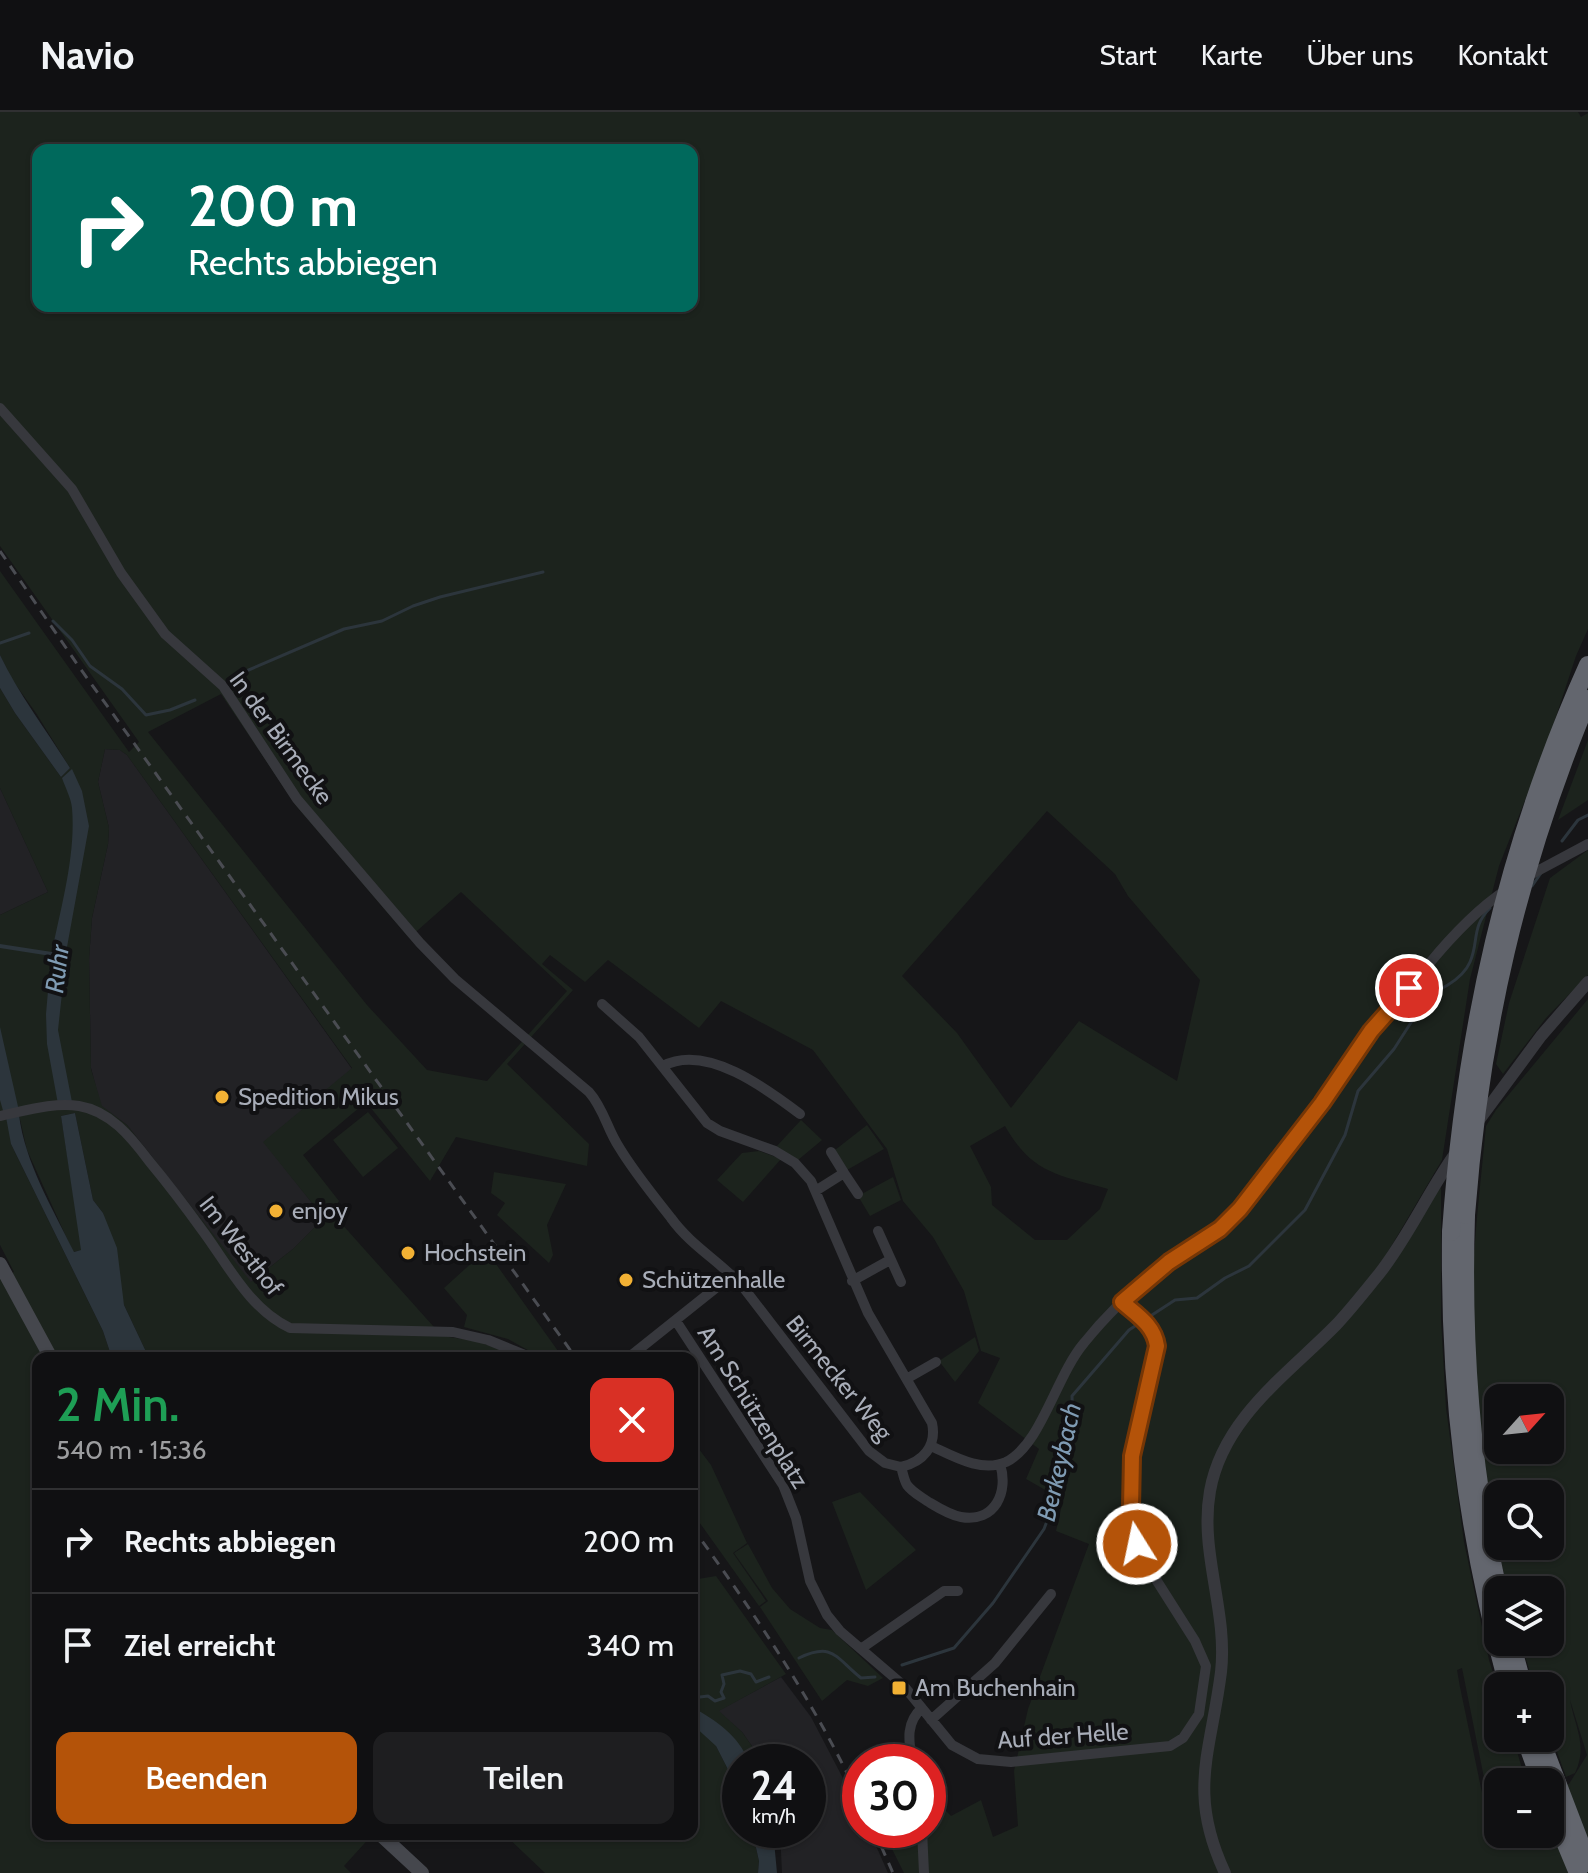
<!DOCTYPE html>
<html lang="de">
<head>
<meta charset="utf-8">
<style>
	body { margin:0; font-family:Cabin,sans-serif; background:#1e1e20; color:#f1f3f6; height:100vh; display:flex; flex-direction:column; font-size:30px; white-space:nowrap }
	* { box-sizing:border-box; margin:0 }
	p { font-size:26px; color:#9c9d9f }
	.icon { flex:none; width:44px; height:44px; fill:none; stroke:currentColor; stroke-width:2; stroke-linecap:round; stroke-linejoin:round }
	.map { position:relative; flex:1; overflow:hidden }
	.details { position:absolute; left:32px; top:1240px; width:666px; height:488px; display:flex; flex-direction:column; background:#101012; border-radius:16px; box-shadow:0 2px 6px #0004,0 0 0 2px #303032 }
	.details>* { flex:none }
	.guide { position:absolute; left:32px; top:32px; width:666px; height:168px; border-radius:16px; box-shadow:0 2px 6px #0004,0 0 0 2px #303032; background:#00695c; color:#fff; overflow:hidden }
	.needle { width:52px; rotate:63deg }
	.fabs { position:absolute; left:1484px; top:1272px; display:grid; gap:16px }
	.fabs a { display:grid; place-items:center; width:80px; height:80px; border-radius:16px; background:#101012; box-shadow:0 2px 6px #0004,0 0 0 2px #303032; font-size:40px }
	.speed { position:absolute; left:722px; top:1632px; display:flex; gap:16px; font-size:40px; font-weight:700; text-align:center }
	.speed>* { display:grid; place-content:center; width:104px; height:104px; border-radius:50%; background:#101012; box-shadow:0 2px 6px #0004,0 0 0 2px #303032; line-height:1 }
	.speed small { font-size:20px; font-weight:400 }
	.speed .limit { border:12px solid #d22; background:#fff; color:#111 }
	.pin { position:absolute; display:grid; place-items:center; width:68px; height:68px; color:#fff; margin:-34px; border:4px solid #fff; border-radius:50%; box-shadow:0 2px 8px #0007 }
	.me { position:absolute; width:88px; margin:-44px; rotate:350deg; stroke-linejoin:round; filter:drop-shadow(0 0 6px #0008) }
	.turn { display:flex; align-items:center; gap:28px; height:168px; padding:0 24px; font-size:36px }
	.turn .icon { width:104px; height:104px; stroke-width:2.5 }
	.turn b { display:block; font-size:56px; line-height:68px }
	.round { display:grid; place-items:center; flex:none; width:84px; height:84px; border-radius:16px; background:#1e1e20 }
	.overview { display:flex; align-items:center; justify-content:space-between; height:136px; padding:0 24px }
	h1 { font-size:48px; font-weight:600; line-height:60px; color:#1e9e55 }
	.action { display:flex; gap:16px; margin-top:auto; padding:16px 24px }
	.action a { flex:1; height:92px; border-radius:16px; background:#b45309; color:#fff; font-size:32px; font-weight:600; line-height:92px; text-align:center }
	.action a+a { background:#1e1e20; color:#f1f3f6 }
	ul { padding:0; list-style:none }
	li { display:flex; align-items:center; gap:24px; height:104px; padding:0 24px; border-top:2px solid #303032 }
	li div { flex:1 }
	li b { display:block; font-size:30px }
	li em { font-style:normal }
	header { display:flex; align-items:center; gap:48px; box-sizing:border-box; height:112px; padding:0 40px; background:#101012; border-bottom:2px solid #303032 }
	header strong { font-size:38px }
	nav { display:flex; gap:44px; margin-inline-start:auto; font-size:28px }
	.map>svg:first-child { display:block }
</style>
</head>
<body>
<header>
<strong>Navio</strong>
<nav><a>Start</a><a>Karte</a><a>Über uns</a><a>Kontakt</a></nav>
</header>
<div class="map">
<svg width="1588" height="1761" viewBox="0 0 1588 1761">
	<rect width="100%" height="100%" fill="#161618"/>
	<path fill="#222225" d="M 105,637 L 120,638 L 127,643 L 352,957 L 264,1030 L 324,1106 L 293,1137 L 250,1171 L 127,1013 L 101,994 L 91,956 L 89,847 L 92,806 L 108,732 L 109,716 L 98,670 Z
		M 0,676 L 48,780 L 0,803 Z
		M 781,1565 L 811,1605 L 860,1699 L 860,1718 L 869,1718 L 888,1761 L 782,1761 L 780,1718 L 808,1718 L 808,1650 L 763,1650 L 742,1620 L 718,1599 Z"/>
	<path fill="#1c231d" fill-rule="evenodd" d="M 0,0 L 1578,0 L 1581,5 L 1588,1 L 1588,517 L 1576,544 L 1546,635 L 1499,754 L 1470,867 L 1442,1048 L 1379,1155 L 1320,1234 L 1441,1075 L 1441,1207 L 1446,1296 L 1464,1430 L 1489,1548 L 1498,1577 L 1498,1626 L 1513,1626 L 1526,1670 L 1498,1670 L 1498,1687 L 1488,1686 L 1462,1556 L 1457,1558 L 1460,1575 L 1486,1700 L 1498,1697 L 1498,1722 L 1550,1722 L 1550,1679 L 1569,1672 L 1587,1643 L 1570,1588 C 1575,1616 1588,1633 1575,1661 L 1566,1665 L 1550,1620 L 1550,1574 L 1534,1574 L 1521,1530 L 1550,1530 L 1550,1478 L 1508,1478 C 1482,1376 1468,1248 1474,1142 C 1477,1099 1482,1057 1486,1014 L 1496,998 L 1588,887 L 1588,1761 L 904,1761 L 891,1735 L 921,1718 L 928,1718 L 928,1674 L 935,1688 L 951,1704 L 981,1688 L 993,1725 L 1018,1714 L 1014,1659 L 1028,1597 L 1089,1432 L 1056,1419 L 1063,1388 L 1026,1367 L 1039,1337 L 978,1291 L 1000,1246 L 981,1239 L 964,1179 L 933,1125 L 903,1089 L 887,1037 L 813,938 L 721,889 L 699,916 L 608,848 L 585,870 L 550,843 L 542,852 L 573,878 L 507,952 L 589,1032 L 587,1054 L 456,1025 L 430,1069 L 366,990 L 303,1043 L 339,1089 L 332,1101 L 442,1224 L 477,1229 L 520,1246 L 149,1246 L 124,1193 L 103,1101 L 93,1088 L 75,1001 L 61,1004 L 82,1138 L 73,1140 L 27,1038 L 19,1003 L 11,1032 L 103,1219 L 112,1246 L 38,1246 L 38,1722 L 373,1722 L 344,1754 L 351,1761 L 0,1761 L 0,1165 L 2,1167 L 14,1160 L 0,1133 L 0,803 L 48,780 L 0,676 L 0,576 L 15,601 L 61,665 L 70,656 L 36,601 L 11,566 L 0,543 L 0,459 L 129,640 L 139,630 L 0,434 ZM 38,38 L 692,38 L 692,194 L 38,194 ZM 221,582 L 297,695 L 409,826 L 461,780 L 567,879 L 487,969 L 427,958 L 367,893 L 148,620 ZM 105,637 L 120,638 L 127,643 L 352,956 L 263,1030 L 324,1106 L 293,1137 L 251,1170 L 127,1013 L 102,994 L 91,957 L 89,847 L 92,806 L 108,732 L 109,716 L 98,670 ZM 1047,699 L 1115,762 L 1128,784 L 1200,868 L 1177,969 L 1079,909 L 1011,996 L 957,921 L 902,864 ZM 1005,1014 C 1032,1062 1059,1063 1108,1077 L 1100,1097 L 1067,1128 L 1035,1128 L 992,1093 L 991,1075 L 970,1034 ZM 1498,1286 L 1550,1286 L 1550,1338 L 1498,1338 ZM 1498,1382 L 1550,1382 L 1550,1434 L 1498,1434 Z
		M 1588,628 L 1588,688 L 1558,708 Z
		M 1588,738 L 1588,863 L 1546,906 L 1503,962 L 1496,952 L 1509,891 L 1550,766 Z
		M 368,1000 L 398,1036 L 363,1065 L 333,1028 Z
		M 801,1008 L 822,1028 L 798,1048 L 776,1035 Z
		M 867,1013 L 884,1037 L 847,1058 L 835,1038 Z
		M 759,1039 L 781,1047 L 743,1090 L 717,1068 L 742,1041 Z
		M 494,1060 L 566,1072 L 547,1113 L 553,1143 L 549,1151 L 497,1103 L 505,1091 L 491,1081 Z
		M 893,1065 L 901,1088 L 870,1104 L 858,1084 Z
		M 486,1138 L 563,1246 L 542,1246 L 508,1227 L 464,1215 L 467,1203 L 444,1176 Z
		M 975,1225 L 979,1239 L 955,1270 L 939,1249 Z
		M 692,1328 L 711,1353 L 747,1431 L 733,1441 L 766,1489 L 759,1494 L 692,1400 Z
		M 860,1380 L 916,1438 L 866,1478 L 832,1390 Z
		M 748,1432 L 772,1476 L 790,1497 L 820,1516 L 832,1518 L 883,1566 L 868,1574 L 847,1568 L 822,1589 L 760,1495 L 768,1489 L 734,1441 Z
		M 716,1464 L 786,1562 L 719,1599 L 742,1620 L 763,1650 L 749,1650 L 746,1642 L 716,1634 L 740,1681 L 740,1718 L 752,1718 L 759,1749 L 758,1761 L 545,1761 L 504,1722 L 692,1722 L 692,1468 Z"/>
	<path fill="#2c353c" d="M 0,543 C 19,583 47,619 70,656 L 61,665 L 15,601 L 0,576 Z
		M 72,657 L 82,679 L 89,714 L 67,835 L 58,918 L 72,990 L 58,992 L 47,932 L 46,902 L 51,844 L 0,836 L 0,832 L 52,840 C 61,794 76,743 72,696 C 71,686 65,675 62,666 Z
		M 0,915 L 19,999 L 4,1002 L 0,988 Z
		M 75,1001 L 93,1088 L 103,1101 L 117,1136 L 124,1193 L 149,1246 L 112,1246 L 103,1219 L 11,1032 L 6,1005 L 19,1003 C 25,1051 53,1097 74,1140 L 81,1138 L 61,1004 Z
		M 692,1595 C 717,1609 738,1623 749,1650 L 740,1650 L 740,1681 L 716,1634 L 692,1612 Z
		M 752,1718 L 773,1718 L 777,1761 L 758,1761 L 759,1749 Z"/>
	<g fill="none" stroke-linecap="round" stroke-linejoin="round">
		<path stroke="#2c353c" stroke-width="3" d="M 53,509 L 72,528 L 90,554 L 122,577 L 146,603 L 170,598 L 195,588
			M 0,531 L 29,521
			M 244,560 L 344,517 L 382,509 L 413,494 L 440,485 L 543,460
			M 1562,729 L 1578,708 L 1588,703
			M 1532,774 L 1541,761
			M 799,1546 C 833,1530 835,1545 861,1566 L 875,1565
			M 902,1553 L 954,1536 L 993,1491 L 1044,1417 L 1052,1396 L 1058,1346 L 1066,1336 L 1073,1313 L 1072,1284 L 1129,1218 L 1175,1188 L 1197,1186 L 1225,1166 L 1249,1154 L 1305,1098 L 1345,1023 L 1358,979 L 1394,937 L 1412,909 L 1418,887 C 1436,880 1462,869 1470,850 C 1479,830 1471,815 1490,796
			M 692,1586 L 708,1584 L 715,1589 L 724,1586 L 721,1580 L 724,1572 L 722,1563 L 740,1559 L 751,1562 L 756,1570 L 769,1565"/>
		<path stroke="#37383d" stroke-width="10" d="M 0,296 L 72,377 L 121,461 L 165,522 L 223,574 L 297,687 L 420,831 L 455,867 L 589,980 C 604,997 607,1017 619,1035 C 634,1060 653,1083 671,1106 C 691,1134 721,1150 743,1175 L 869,1339 L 885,1351 L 901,1355 C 903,1361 904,1368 907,1373 C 912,1380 920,1384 927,1389 C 937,1395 949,1403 961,1405 C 995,1411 1009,1380 1000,1352
			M 1526,765 L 1588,732
			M 602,892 L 639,925 L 707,1011 L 720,1019 L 775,1039 L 795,1051 L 811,1069 L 868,1201 L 932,1311 C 937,1334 923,1350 901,1355
			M 663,954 C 706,931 767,977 800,1002
			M 0,1004 C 25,999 53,990 79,994 C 110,999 131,1025 149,1049 C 169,1073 187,1097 205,1122 C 229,1155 251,1198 290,1216 L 453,1220 L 488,1228 L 532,1246
			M 844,1061 L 858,1082
			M 817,1078 L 844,1061 L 831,1040
			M 878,1119 L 901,1170
			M 852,1169 L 890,1148
			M 676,1209 L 783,1373 L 796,1406 L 810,1469 L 827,1503 L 840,1519 L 903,1573 L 952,1633 L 978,1647 L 1011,1650 L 1170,1634 L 1183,1626 L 1199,1602 L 1206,1554 L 1195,1529 L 1143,1447 L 1135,1423 L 1130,1388 L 1132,1344 L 1157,1234 L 1149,1213 L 1122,1190
			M 628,1246 L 732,1163
			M 908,1266 L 936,1250
			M 931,1334 C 953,1344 981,1361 1006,1350 C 1041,1333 1056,1264 1084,1231 C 1108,1201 1137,1174 1167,1151 C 1192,1133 1218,1120 1240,1098 C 1290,1046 1327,981 1369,922 C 1386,897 1409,877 1428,853 C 1451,825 1476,798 1506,778
			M 862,1536 L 944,1479 L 958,1479
			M 931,1608 L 995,1551 L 1051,1482
			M 912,1650 C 909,1630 905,1611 922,1596
			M 922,1718 L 924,1761"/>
		<path stroke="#37383d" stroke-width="12" d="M 1479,1008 L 1541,924 L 1588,870
			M 1225,1761 C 1187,1680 1211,1640 1221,1560 C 1228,1499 1199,1440 1210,1379 C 1223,1306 1288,1262 1336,1213 C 1351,1197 1365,1179 1379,1162 C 1409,1124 1429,1078 1457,1039"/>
		<path stroke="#45474d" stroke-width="14" d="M 0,1152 L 51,1246
			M 380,1722 L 422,1761"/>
		<path stroke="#63666e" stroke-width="18" d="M 1466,1103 C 1462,1230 1470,1354 1498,1478
			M 1451,1120 C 1449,1279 1466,1420 1508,1574
			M 1511,1530 L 1523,1574
			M 1525,1626 L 1541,1670
			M 1540,1626 L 1588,1751
			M 1550,1694 L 1578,1761"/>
		<path stroke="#4a4c52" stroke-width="3" stroke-dasharray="10 8" stroke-linecap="butt" d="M 0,439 L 77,552 L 576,1246
			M 692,1415 C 755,1502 815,1591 860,1688
			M 874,1718 L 893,1761"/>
		<path stroke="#63666e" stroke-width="18" d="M 1466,1103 C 1480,920 1517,758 1588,587
			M 1451,1120 C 1465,921 1506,735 1588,553"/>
	</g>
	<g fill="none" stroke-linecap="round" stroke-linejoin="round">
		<defs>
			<path id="route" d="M 1137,1432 L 1131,1396 L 1132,1344 L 1157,1234 C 1154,1213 1137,1203 1122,1190 L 1169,1150 L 1220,1117 L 1240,1097 L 1322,991 L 1371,919 L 1409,876"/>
		</defs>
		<use href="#route" stroke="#753606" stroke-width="20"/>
		<use href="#route" stroke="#b45309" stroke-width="14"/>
	</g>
	<g fill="#f2b134" stroke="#111113" stroke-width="3">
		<circle cx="222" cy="985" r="8"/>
		<circle cx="276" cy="1099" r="8"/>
		<circle cx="408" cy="1141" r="8"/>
		<circle cx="626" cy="1168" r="8"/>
		<rect x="891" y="1568" width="16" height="16" rx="4"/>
	</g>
	<g text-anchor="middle" stroke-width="8" stroke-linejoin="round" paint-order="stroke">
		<g font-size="24" fill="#a8adb8" stroke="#111113">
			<text transform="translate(281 626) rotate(54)" y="8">In der Birmecke</text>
			<text transform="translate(241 1134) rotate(52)" y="8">Im Westhof</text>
			<text transform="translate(839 1266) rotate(51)" y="8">Birmecker Weg</text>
			<text transform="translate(753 1295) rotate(58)" y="8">Am Schützenplatz</text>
			<text transform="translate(1063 1624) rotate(-4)" y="8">Auf der Helle</text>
		</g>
		<g font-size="24" fill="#a8adb8" stroke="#111113" text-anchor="start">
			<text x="238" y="993">Spedition Mikus</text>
			<text x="292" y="1107">enjoy</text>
			<text x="424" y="1149">Hochstein</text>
			<text x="642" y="1176">Schützenhalle</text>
			<text x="915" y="1584">Am Buchenhain</text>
		</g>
		<g font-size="26" font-style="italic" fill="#7f9bb3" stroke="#111113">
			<text transform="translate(57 857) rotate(-83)" y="9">Ruhr</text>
			<text transform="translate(1059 1350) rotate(-77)" y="9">Berkeybach</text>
		</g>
	</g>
</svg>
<div class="fabs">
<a><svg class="needle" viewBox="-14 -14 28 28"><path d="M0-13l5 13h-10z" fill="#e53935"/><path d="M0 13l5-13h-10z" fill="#9c9d9f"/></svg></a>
<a><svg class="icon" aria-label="search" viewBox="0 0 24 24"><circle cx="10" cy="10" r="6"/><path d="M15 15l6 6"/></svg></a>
<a><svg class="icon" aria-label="layers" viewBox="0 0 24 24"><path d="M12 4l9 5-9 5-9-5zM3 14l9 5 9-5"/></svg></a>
<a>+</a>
<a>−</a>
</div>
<div class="speed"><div>24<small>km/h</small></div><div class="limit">30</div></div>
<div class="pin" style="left:1409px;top:876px;background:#d93025"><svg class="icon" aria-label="arrive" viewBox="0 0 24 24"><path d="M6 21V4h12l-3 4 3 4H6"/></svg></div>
<svg class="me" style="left:1137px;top:1432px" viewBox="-20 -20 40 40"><circle r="17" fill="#b45309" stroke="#fff" stroke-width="3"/><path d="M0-11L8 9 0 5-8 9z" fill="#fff"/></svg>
<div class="guide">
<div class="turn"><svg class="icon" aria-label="right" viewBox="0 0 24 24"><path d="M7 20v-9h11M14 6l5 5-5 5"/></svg><div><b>200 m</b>Rechts abbiegen</div></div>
</div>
<section class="details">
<div class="overview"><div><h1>2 Min.</h1><p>540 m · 15:36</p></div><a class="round" style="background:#d93025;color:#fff"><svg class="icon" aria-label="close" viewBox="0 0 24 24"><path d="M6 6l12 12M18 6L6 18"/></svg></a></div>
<ul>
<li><svg class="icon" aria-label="right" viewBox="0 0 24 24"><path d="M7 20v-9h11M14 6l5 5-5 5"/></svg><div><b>Rechts abbiegen</b></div><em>200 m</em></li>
<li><svg class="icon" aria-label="arrive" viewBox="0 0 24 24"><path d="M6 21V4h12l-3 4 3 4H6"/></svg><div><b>Ziel erreicht</b></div><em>340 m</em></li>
</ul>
<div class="action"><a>Beenden</a><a>Teilen</a></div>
</section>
</div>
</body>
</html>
